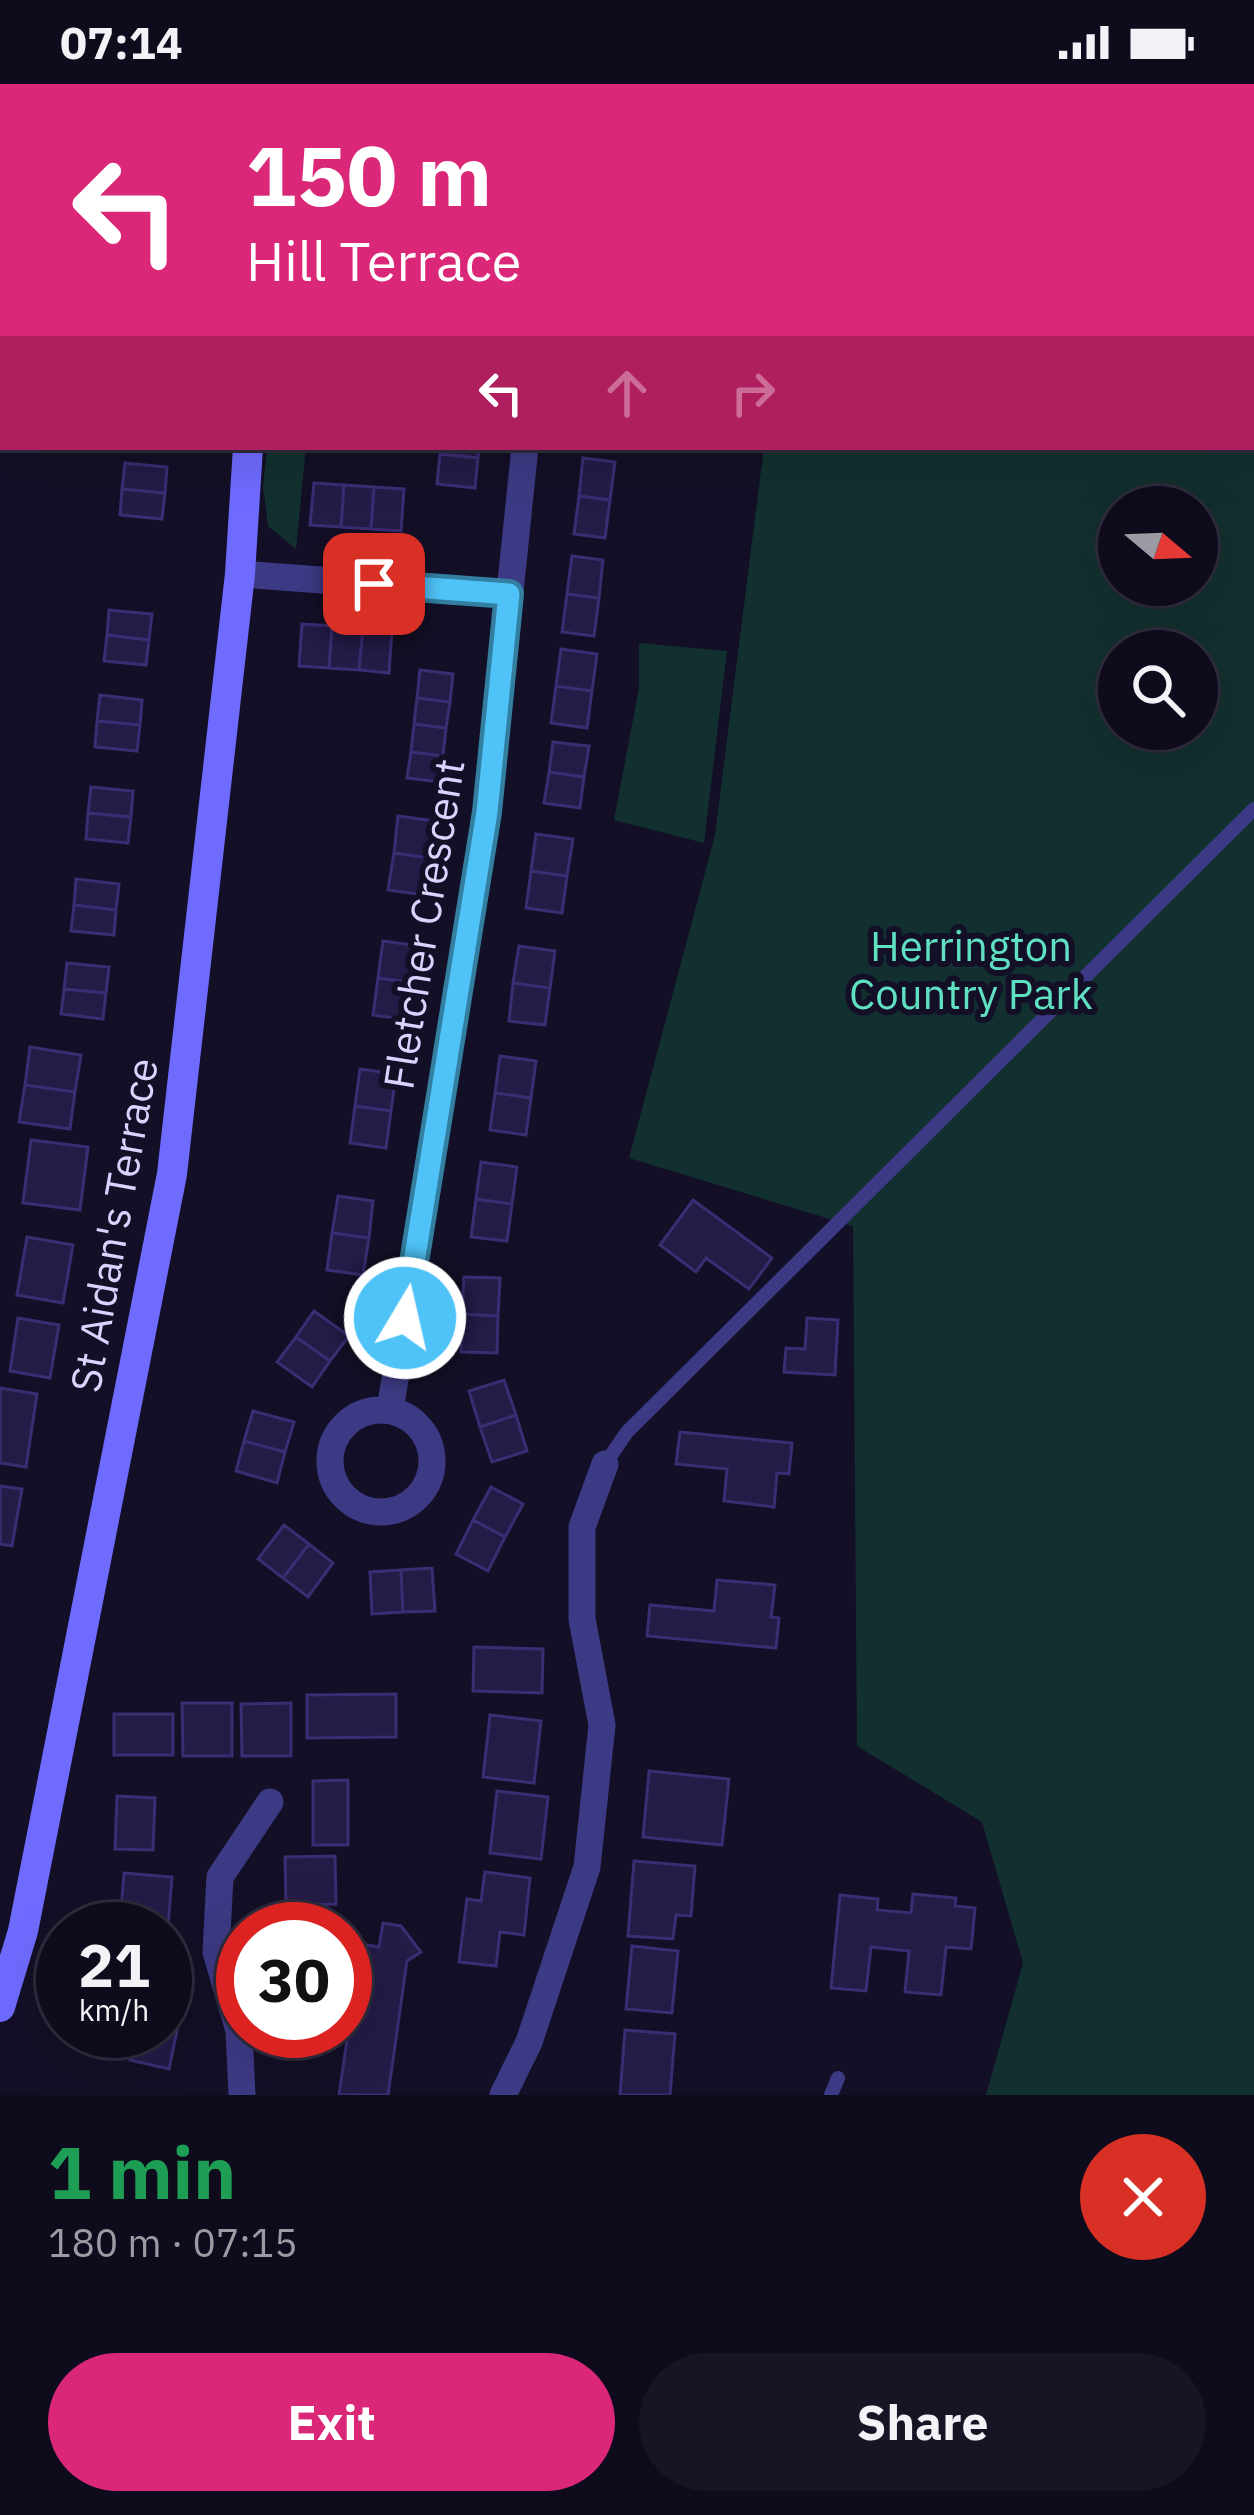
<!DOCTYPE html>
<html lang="en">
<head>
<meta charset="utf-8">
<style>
	body { margin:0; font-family:"IBM Plex Sans",sans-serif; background:#171425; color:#f1f3f6; height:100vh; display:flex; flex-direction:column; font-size:45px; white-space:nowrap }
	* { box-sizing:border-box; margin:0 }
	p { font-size:39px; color:#9b9ba3 }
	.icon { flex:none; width:66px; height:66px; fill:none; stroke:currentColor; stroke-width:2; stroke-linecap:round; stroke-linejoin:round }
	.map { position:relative; height:2011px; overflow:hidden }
	.sheet { display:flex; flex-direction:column; background:#0e0b1c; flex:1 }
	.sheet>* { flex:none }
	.hud { position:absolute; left:0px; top:0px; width:1254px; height:366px; box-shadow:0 12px 48px #0002,0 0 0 3px #2e2b3b; background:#db2777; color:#fff; overflow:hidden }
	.needle { width:78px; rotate:109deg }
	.tools { position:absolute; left:1098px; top:402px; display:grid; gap:24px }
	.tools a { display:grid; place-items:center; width:120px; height:120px; border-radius:50%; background:#0e0b1c; box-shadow:0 12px 48px #0002,0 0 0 3px #2e2b3b; font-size:60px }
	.speed { position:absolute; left:36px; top:1818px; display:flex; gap:24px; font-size:60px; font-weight:700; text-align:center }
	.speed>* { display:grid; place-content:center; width:156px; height:156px; border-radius:50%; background:#0e0b1c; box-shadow:0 12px 48px #0002,0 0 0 3px #2e2b3b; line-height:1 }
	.speed small { font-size:30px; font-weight:400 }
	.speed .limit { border:18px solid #d22; background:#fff; color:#111 }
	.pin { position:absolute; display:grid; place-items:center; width:102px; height:102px; color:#fff; margin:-51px; border-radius:24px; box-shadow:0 6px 18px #0006 }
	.me { position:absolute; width:132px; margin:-66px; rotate:9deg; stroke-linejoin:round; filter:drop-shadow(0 0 9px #0008) }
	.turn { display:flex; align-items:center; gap:42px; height:252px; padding:0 48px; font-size:54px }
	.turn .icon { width:156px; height:156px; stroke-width:2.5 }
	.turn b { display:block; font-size:84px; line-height:102px }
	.lanes { display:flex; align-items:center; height:114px; padding:0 48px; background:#0003; justify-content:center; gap:60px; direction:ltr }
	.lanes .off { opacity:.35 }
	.round { display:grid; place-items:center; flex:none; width:126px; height:126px; border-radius:63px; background:#171425 }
	.summary { display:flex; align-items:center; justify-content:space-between; height:204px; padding:0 48px }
	h1 { font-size:72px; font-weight:700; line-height:90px; color:#1e9e55 }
	.primary-button { display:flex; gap:24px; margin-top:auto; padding:24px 48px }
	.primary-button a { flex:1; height:138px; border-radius:72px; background:#db2777; color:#fff; font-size:48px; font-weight:700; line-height:138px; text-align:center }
	.primary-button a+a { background:#171425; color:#f1f3f6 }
	.status { display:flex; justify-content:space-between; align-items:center; height:84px; padding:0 60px; background:#0e0b1c; direction:ltr }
	.status svg { height:33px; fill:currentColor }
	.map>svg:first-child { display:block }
</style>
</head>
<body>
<div class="status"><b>07:14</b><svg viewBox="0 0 49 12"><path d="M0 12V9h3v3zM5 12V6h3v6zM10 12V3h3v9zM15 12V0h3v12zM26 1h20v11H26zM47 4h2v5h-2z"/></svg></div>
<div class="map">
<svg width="1254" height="2011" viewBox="0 0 1254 2011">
	<rect width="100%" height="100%" fill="#130f26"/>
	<path fill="#12302f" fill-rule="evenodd" d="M 810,0 L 1254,0 L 1254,2011 L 986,2011 L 1023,1879 L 982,1738 L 857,1662 L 853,1142 L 629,1074 L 715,751 L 764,363 L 1251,363 L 1251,3 ZM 1119,423 L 1197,423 L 1197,501 L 1119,501 ZM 1119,567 L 1197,567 L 1197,645 L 1119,645 Z
		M 267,363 L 306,363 L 296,465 L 268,442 L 263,403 Z
		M 639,559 L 727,567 L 704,759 L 614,736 L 639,604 Z"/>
	<path fill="#241b47" stroke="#3b2d73" stroke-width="3" d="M 440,363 L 479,363 L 478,374 L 440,370 Z
		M 440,370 L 478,374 L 475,404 L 437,400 Z
		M 583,374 L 615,378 L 610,416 L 579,412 Z
		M 125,379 L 167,383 L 165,409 L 122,405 Z
		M 314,399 L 344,401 L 341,443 L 310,441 Z
		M 344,401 L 374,403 L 371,445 L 341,443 Z
		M 374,403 L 404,405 L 401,447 L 371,445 Z
		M 122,405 L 165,409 L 162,435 L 120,431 Z
		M 579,412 L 610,416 L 605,454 L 574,450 Z
		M 572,472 L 603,476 L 599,514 L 567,510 Z
		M 567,510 L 599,514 L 594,552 L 562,548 Z
		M 109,526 L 152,530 L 149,556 L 107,551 Z
		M 302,540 L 332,542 L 329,584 L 299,582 Z
		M 332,542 L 363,544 L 359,586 L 329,584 Z
		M 363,544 L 392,546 L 389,589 L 359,586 Z
		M 107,551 L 149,556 L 146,581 L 104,577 Z
		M 561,565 L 597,570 L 592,607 L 556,602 Z
		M 420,586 L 453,590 L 450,618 L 417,614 Z
		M 556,602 L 592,607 L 587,644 L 551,639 Z
		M 100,611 L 142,616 L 140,641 L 97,637 Z
		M 417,614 L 450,618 L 446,644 L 414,640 Z
		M 97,637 L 140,641 L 137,667 L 95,663 Z
		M 414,640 L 446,644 L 443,672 L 411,668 Z
		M 553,658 L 589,662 L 584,693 L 549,688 Z
		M 411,668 L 443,672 L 440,698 L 407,694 Z
		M 549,688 L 584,693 L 580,724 L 544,719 Z
		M 91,703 L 133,707 L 131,733 L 88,729 Z
		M 88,729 L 131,733 L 128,759 L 86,755 Z
		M 398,732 L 435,737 L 430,774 L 394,769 Z
		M 536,750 L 573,755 L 567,792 L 531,787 Z
		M 394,769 L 430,774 L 425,811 L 388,806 Z
		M 531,787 L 567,792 L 562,829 L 526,824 Z
		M 76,795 L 119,800 L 116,826 L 74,821 Z
		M 74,821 L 116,826 L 114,851 L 71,847 Z
		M 383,857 L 420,862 L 414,899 L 378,894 Z
		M 519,862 L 555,867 L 550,904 L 513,899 Z
		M 67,879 L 109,883 L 106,909 L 64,905 Z
		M 378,894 L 414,899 L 409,936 L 373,931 Z
		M 513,899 L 550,904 L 545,941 L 509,937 Z
		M 64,905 L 106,909 L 103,935 L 61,930 Z
		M 30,963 L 81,971 L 75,1008 L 25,1001 Z
		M 500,972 L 536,977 L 531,1014 L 495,1009 Z
		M 360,985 L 396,990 L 391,1027 L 355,1022 Z
		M 25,1001 L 75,1008 L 70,1045 L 19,1038 Z
		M 495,1009 L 531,1014 L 526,1051 L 490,1046 Z
		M 355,1022 L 391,1027 L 386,1064 L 350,1059 Z
		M 31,1056 L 88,1063 L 80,1126 L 23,1119 Z
		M 481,1078 L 517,1083 L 512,1120 L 476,1115 Z
		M 338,1112 L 373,1117 L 369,1154 L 332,1149 Z
		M 476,1115 L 512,1120 L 507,1157 L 471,1153 Z
		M 693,1116 L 772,1174 L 749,1205 L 706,1174 L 696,1188 L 660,1161 Z
		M 332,1149 L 369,1154 L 363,1191 L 327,1186 Z
		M 27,1153 L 73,1161 L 63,1219 L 17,1211 Z
		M 464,1193 L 500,1194 L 498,1232 L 462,1230 Z
		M 314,1227 L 349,1252 L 330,1277 L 296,1253 Z
		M 462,1230 L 498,1232 L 497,1269 L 461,1268 Z
		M 18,1234 L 59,1241 L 50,1294 L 10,1287 Z
		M 807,1234 L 838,1236 L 835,1291 L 784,1288 L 786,1264 L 805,1265 Z
		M 296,1253 L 330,1277 L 312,1303 L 277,1278 Z
		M 504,1296 L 516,1331 L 480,1343 L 469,1307 Z
		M 0,1304 L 37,1310 L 26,1383 L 0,1379 Z
		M 253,1327 L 294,1338 L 285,1368 L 244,1357 Z
		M 516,1331 L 527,1367 L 492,1378 L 480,1343 Z
		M 680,1348 L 792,1359 L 789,1390 L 777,1389 L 774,1423 L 724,1417 L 727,1385 L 676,1380 Z
		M 244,1357 L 285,1368 L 277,1399 L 236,1387 Z
		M 0,1402 L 22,1405 L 12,1462 L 0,1460 Z
		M 491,1403 L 523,1420 L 505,1453 L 473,1436 Z
		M 473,1436 L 505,1453 L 488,1487 L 456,1470 Z
		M 284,1441 L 309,1460 L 283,1494 L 258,1475 Z
		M 309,1460 L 333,1479 L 308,1513 L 283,1494 Z
		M 432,1484 L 435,1527 L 403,1528 L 401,1486 Z
		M 401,1486 L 403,1528 L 372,1530 L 370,1488 Z
		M 717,1496 L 775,1501 L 771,1533 L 779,1534 L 776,1564 L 647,1552 L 650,1521 L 714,1527 Z
		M 474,1563 L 543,1565 L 542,1609 L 473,1607 Z
		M 396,1610 L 396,1653 L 307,1654 L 307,1611 Z
		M 182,1619 L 232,1619 L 232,1672 L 183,1672 Z
		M 291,1619 L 291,1672 L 242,1672 L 241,1620 Z
		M 114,1630 L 173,1630 L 173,1671 L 114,1671 Z
		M 490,1631 L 541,1637 L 534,1699 L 483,1693 Z
		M 649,1687 L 729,1695 L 722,1761 L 643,1753 Z
		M 348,1696 L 348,1761 L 313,1761 L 313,1697 Z
		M 497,1707 L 548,1713 L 541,1775 L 490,1769 Z
		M 117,1712 L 155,1714 L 153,1766 L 115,1765 Z
		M 335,1772 L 336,1820 L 286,1822 L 285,1773 Z
		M 634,1777 L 695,1782 L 691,1832 L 676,1831 L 673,1855 L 628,1852 Z
		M 485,1788 L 530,1794 L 524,1851 L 500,1848 L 496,1882 L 459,1878 L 467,1815 L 481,1817 Z
		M 124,1789 L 172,1793 L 168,1843 L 120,1839 Z
		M 913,1810 L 956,1814 L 955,1822 L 975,1824 L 971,1865 L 946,1863 L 941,1911 L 905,1908 L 909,1867 L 871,1863 L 866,1907 L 831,1904 L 840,1811 L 878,1815 L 877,1826 L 911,1829 Z
		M 325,1829 L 326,1845 L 275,1845 L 274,1830 Z
		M 383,1839 L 401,1842 L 421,1868 L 407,1877 L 388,2011 L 339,2011 L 361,1860 L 379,1863 Z
		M 632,1862 L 678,1867 L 672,1929 L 626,1925 Z
		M 165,1924 L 181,1928 L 169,1985 L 130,1976 L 136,1947 L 165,1947 Z
		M 625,1946 L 675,1950 L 670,2011 L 620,2011 Z
		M 268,1947 L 324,1947 L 324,1960 L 269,1961 Z"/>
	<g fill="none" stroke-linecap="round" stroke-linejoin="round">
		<path stroke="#3d3a85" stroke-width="14" d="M 605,1380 L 627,1348 L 1254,725
			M 831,2011 L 838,1994"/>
		<path stroke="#3d3a85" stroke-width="27" d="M 566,3 L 566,0
			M 240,490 L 509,510
			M 390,1326 L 487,729 L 525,363
			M330 1377a51 51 0 1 1 102 0a51 51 0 1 1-102 0Z
			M 242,2011 L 239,1947 L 216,1868 L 220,1793 L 270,1718
			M 503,2011 L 529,1958 L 587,1783 L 602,1641 L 582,1535 L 582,1443 L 605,1380"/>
		<path stroke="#6f6bff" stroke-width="30" d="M 285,3 L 285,0
			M 0,1923 L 23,1847 L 172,1090 L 240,490 L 248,363"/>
	</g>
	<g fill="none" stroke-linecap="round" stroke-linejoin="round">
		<defs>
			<path id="route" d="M 374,500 L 509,510 L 487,728 L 405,1234"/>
		</defs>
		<use href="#route" stroke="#337fa1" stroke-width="30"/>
		<use href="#route" stroke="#4fc3f7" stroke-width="21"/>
	</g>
	<g text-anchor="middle" stroke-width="12" stroke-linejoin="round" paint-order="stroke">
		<g font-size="42" fill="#d9d4ff" stroke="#130f26">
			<text transform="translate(424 840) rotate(-81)" y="15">Fletcher Crescent</text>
			<text transform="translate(114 1141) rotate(-80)" y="15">St Aidan's Terrace</text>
		</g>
		<g font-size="42" fill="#5fe0c0" stroke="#130f26">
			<text x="971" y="877">Herrington<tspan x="971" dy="48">Country Park</tspan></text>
		</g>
	</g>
</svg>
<div class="tools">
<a><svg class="needle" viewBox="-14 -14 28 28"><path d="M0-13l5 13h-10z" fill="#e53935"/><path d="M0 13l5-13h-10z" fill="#9b9ba3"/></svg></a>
<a><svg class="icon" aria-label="search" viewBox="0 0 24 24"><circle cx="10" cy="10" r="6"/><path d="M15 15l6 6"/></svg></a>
</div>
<div class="speed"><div>21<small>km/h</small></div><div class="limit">30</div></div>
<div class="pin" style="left:374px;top:500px;background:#d93025"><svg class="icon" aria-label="arrive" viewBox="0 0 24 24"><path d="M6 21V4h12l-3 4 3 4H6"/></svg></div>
<svg class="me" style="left:405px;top:1234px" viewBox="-20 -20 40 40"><circle r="17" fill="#4fc3f7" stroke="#fff" stroke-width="3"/><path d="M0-11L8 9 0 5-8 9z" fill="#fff"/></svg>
<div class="hud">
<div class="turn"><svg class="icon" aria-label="left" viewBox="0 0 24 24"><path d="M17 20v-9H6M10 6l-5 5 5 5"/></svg><div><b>150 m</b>Hill Terrace</div></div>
<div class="lanes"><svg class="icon" aria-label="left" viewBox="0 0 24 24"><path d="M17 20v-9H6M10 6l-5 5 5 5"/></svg><svg class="icon off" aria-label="ahead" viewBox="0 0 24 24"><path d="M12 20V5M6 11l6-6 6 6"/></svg><svg class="icon off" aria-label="right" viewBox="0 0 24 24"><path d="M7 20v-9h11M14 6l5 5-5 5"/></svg></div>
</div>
</div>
<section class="sheet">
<div class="summary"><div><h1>1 min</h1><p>180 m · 07:15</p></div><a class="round" style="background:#d93025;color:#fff"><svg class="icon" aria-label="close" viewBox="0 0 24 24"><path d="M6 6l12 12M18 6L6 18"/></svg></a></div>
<div class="primary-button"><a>Exit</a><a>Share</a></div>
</section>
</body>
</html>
